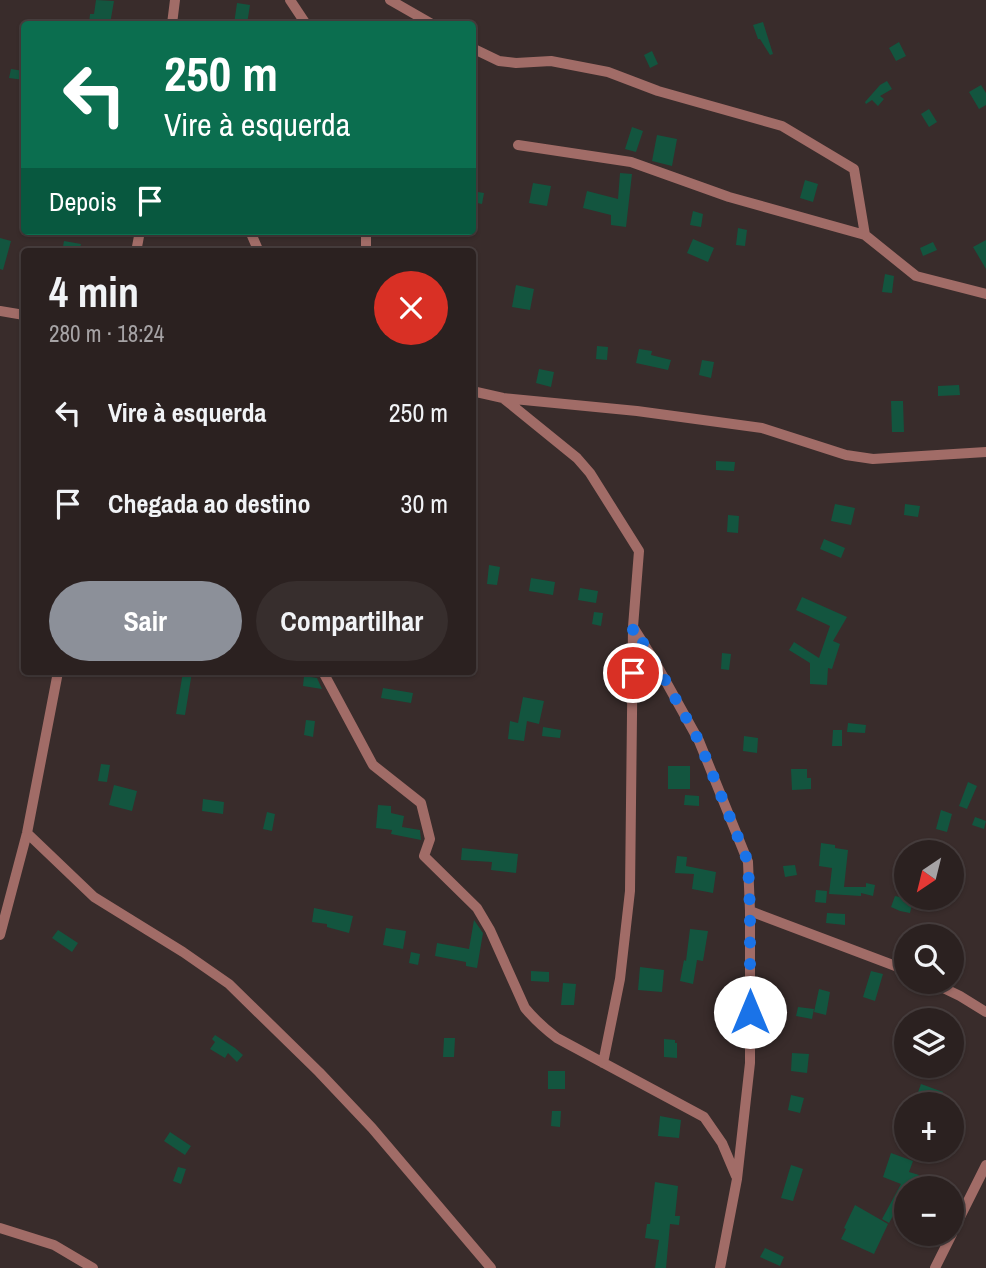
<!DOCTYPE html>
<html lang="pt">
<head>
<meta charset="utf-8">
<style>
	body { margin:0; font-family:"Archivo Narrow",sans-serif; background:#372e2d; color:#f1f3f6; height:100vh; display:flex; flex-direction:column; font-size:26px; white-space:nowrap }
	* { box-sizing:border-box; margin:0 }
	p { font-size:23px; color:#a6a3a5 }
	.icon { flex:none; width:38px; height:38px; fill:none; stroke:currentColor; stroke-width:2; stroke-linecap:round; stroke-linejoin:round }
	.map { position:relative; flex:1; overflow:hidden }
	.details { position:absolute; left:21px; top:248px; width:455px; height:427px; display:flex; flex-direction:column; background:#2b2120; border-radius:7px; box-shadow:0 2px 5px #0004,0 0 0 2px #473e3e }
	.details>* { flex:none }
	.hud { position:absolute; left:21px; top:21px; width:455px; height:214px; border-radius:7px; box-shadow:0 2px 5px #0004,0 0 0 2px #473e3e; background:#0b6e4f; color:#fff; overflow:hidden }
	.needle { width:46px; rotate:215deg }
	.fabs { position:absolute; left:894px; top:840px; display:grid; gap:14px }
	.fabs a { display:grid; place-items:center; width:70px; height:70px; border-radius:50%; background:#2b2120; box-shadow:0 2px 5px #0004,0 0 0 2px #473e3e; font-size:35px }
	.pin { position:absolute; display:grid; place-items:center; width:60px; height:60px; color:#fff; margin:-30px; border:4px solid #fff; border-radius:50%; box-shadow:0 2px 7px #0007 }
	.me { position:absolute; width:77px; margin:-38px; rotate:0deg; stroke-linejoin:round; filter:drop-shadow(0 0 5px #0008) }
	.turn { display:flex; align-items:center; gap:24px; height:147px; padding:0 28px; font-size:32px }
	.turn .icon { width:91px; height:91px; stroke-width:2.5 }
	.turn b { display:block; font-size:49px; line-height:60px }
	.then { display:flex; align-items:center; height:66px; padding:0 28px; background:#0003; gap:14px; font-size:26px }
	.round { display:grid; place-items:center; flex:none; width:74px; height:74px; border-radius:37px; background:#372e2d }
	.headline { display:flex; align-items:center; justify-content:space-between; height:119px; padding:0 28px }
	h1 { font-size:42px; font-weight:700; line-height:52px }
	.button { display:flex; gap:14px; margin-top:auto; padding:14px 28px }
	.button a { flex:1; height:80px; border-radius:42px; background:#8c9099; color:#fff; font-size:28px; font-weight:700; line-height:80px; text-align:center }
	.button a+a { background:#372e2d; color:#f1f3f6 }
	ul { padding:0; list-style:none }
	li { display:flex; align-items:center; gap:21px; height:91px; padding:0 28px }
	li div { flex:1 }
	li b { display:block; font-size:26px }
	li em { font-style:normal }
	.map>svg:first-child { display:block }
</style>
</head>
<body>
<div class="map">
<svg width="986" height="1268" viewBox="0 0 986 1268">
	<rect width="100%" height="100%" fill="#392c2b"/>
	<path fill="#13553f" d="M 96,0 L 114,1 L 110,24 L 89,24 L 90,14 L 94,14 Z
		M 237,3 L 250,5 L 247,24 L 234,24 Z
		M 763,22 L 773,54 L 770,55 L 760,39 L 758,39 L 753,25 Z
		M 899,42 L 906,56 L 896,61 L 889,48 Z
		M 652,51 L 658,64 L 650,68 L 644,55 Z
		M 11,69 L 24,71 L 24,80 L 9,78 Z
		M 887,81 L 892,89 L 880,96 L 884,99 L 878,106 L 872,100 L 866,104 L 865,102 L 880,85 Z
		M 981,85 L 986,93 L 986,105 L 979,109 L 969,92 Z
		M 929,109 L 937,122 L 929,127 L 921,114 Z
		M 632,127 L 643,131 L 636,152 L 625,149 Z
		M 657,135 L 677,139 L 672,166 L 652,161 Z
		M 620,173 L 632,174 L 626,227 L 611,225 L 611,215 L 583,208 L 587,191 L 618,199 Z
		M 805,180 L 818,184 L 813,202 L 800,198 Z
		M 533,183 L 551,186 L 547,206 L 529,203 Z
		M 472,191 L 484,193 L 482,204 L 472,202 Z
		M 693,211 L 703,214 L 701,227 L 690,225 Z
		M 738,228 L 747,230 L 745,246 L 736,245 Z
		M 0,238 L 11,241 L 3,270 L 0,269 Z
		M 693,239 L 714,248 L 708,262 L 687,253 Z
		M 986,240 L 986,269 L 973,247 Z
		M 64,241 L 81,244 L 79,252 L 62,252 Z
		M 933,242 L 937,250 L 923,256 L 920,248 Z
		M 885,274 L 894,276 L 892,293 L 882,292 Z
		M 516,285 L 534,289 L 530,310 L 512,307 Z
		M 597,346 L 608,347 L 607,360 L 596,359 Z
		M 639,349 L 652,351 L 651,355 L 671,360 L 668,370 L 636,363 Z
		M 702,360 L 714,362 L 711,378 L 699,375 Z
		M 539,369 L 554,372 L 551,387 L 536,383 Z
		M 959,385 L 960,395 L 938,396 L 938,386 Z
		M 891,401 L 903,401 L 904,432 L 892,432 Z
		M 716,461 L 735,462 L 734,471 L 716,470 Z
		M 835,504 L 855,508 L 851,525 L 831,521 Z
		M 905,504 L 920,506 L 918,517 L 904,515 Z
		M 728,515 L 739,516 L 738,533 L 727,532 Z
		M 824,539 L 845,548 L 841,558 L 820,549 Z
		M 489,565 L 500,567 L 497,585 L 487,584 Z
		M 531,578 L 555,582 L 553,595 L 529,591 Z
		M 580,588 L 598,591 L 596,603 L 578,600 Z
		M 802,597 L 847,617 L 833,641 L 840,644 L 832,669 L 828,668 L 827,685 L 810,684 L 810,663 L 789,650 L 794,642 L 819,658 L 830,626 L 796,610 Z
		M 594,612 L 603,613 L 601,626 L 592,624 Z
		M 722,653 L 731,654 L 729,670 L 721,669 Z
		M 183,672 L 192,672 L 185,715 L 176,714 Z
		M 304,676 L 317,678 L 322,689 L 303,686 Z
		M 383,688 L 413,693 L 411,703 L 381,698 Z
		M 523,697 L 544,701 L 539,724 L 527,721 L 524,741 L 508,739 L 510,721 L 518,723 Z
		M 306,720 L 315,721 L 313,737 L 304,735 Z
		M 848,723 L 866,725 L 865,733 L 847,732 Z
		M 543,727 L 561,730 L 560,738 L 542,736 Z
		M 833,730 L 842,730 L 842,746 L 832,746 Z
		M 744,736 L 758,738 L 757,753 L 743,751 Z
		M 101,764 L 110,765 L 107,782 L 98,781 Z
		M 668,766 L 690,766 L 690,789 L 668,789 Z
		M 791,769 L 807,769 L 807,778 L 811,778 L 811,789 L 792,790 Z
		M 968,782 L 977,786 L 967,809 L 959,806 Z
		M 114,785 L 137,791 L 132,811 L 109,805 Z
		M 685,795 L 699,796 L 699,806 L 684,805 Z
		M 203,799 L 224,802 L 223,814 L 202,811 Z
		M 378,805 L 391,806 L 391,813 L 404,816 L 402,827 L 420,830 L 421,840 L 391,834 L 392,830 L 376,828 Z
		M 941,810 L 952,814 L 947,832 L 936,829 Z
		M 267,812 L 275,814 L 272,831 L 263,829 Z
		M 975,817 L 986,821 L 984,829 L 972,825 Z
		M 821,843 L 835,845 L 835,848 L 848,850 L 844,887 L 866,887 L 866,883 L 875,885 L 873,896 L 861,893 L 861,896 L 829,894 L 832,868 L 819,866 Z
		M 462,848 L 518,854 L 516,873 L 491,870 L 492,862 L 461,860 Z
		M 677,856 L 687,857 L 686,866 L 716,872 L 713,893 L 692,889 L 694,874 L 675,873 Z
		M 795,865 L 797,875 L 785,877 L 783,866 Z
		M 816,890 L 827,891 L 826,903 L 815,902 Z
		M 895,896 L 913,900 L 910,913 L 900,911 L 891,907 Z
		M 314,908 L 353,916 L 349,933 L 327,927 L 327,924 L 312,922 Z
		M 827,913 L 845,914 L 845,925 L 826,923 Z
		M 474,920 L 483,933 L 477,968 L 466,966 L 466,962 L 435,956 L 437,943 L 469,949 Z
		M 386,928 L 406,931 L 403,949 L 383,945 Z
		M 690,929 L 708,931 L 703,961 L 697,960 L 693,984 L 680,981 L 684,960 L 686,961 Z
		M 58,930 L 78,943 L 72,952 L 52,938 Z
		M 411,952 L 420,954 L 418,965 L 409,963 Z
		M 640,967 L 664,970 L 662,992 L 638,990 Z
		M 531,971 L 549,972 L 549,982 L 531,981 Z
		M 871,971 L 883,974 L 875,1001 L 863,997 Z
		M 563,983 L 576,984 L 574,1005 L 561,1005 Z
		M 819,989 L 830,992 L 826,1015 L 814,1012 Z
		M 798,1007 L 814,1009 L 812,1019 L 796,1016 Z
		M 937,1010 L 957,1020 L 932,1020 Z
		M 215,1035 L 235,1048 L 243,1055 L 237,1062 L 228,1053 L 225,1058 L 210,1049 L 215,1042 L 212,1039 Z
		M 444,1038 L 455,1038 L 454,1057 L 443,1057 Z
		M 664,1039 L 675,1040 L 675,1043 L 677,1043 L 677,1058 L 664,1057 Z
		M 792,1053 L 809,1054 L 807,1073 L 791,1071 Z
		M 548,1071 L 565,1071 L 565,1089 L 548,1089 Z
		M 921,1084 L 943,1092 L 938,1104 L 932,1104 L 916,1098 Z
		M 791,1095 L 804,1098 L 800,1113 L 788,1110 Z
		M 552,1111 L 561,1111 L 560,1127 L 551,1126 Z
		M 660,1116 L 681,1120 L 679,1138 L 658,1136 Z
		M 170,1132 L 191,1146 L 185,1155 L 164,1141 Z
		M 891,1153 L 913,1161 L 909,1172 L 919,1175 L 914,1188 L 906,1188 L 906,1192 L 889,1223 L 882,1219 L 901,1184 L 883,1177 Z
		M 791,1165 L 803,1169 L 793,1201 L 781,1198 Z
		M 178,1167 L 186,1169 L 181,1184 L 173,1181 Z
		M 655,1182 L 678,1186 L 675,1216 L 680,1216 L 679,1225 L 670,1224 L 666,1268 L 655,1268 L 659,1240 L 645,1238 L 647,1224 L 650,1224 Z
		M 855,1205 L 888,1224 L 874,1254 L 841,1239 L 846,1229 L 844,1228 Z
		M 765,1248 L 784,1257 L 780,1266 L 760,1257 Z"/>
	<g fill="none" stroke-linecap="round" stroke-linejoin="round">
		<path stroke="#a16c67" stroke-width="10" d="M 290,0 L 306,24
			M 390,0 L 432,24
			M 172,24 L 175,0
			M 472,48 L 499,61 L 516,63 L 551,61 L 608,72 L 658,91 L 782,126 L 854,169 L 865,235
			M 518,145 L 631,162 L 729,197 L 865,235 L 916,276 L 986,294
			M 250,231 L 259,252
			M 136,252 L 140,231
			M 366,252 L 366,231
			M 0,311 L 24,315
			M 472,391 L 503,398 L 637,411 L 762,428 L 846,455 L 873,459 L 986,452
			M 503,398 L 577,458 L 590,473 L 639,551 L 633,627 L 655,662 L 699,741 L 748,862 L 750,911 L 750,1063 L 737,1179 L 720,1268
			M 323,672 L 373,765 L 421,803 L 430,839 L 424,856 L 477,908 L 490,930 L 525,1008 C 535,1020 545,1029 557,1038 L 704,1117 L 722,1143 L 736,1176
			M 27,833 L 94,897 L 183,952 L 229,984 L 319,1072 L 372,1128 L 491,1268
			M 750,911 L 906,970
			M 0,935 L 27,833 L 58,672
			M 931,982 L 960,996 L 986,1012
			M 603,1063 L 620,979 L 630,891 L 633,627
			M 0,1228 L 54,1245 L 93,1268
			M 952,1233 L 986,1165
			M 935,1268 L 952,1234"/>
	</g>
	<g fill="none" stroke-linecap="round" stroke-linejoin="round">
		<path stroke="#1a73e8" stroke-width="12" stroke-dasharray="0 21.6" d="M 633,673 L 633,627 L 655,662 L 699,741 L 748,862 L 750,911 L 750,1012"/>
	</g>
</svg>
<div class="fabs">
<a><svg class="needle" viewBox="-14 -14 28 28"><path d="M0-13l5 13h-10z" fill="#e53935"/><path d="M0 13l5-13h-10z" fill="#a6a3a5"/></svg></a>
<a><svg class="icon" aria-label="search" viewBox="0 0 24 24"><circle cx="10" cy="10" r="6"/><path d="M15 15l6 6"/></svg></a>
<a><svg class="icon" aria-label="layers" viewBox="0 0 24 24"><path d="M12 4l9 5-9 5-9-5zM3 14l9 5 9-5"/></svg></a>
<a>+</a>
<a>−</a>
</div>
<div class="pin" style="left:633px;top:673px;background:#d93025"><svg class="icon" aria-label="arrive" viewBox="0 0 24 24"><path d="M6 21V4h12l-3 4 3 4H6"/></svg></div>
<svg class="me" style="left:750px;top:1012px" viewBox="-20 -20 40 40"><circle r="19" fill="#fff"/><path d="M0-13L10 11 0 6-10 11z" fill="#1a73e8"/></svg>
<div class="hud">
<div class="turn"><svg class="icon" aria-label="left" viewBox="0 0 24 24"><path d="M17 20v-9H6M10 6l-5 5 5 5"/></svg><div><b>250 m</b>Vire à esquerda</div></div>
<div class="then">Depois<svg class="icon" aria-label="arrive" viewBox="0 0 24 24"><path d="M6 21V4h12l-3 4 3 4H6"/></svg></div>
</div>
<section class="details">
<div class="headline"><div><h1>4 min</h1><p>280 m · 18:24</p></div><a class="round" style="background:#d93025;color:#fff"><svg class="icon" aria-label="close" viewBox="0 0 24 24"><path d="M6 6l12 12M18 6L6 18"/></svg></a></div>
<ul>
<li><svg class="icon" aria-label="left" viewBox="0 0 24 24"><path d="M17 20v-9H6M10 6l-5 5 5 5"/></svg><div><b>Vire à esquerda</b></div><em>250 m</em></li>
<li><svg class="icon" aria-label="arrive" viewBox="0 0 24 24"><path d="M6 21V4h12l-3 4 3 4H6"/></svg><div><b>Chegada ao destino</b></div><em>30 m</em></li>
</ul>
<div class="button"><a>Sair</a><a>Compartilhar</a></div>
</section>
</div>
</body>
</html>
